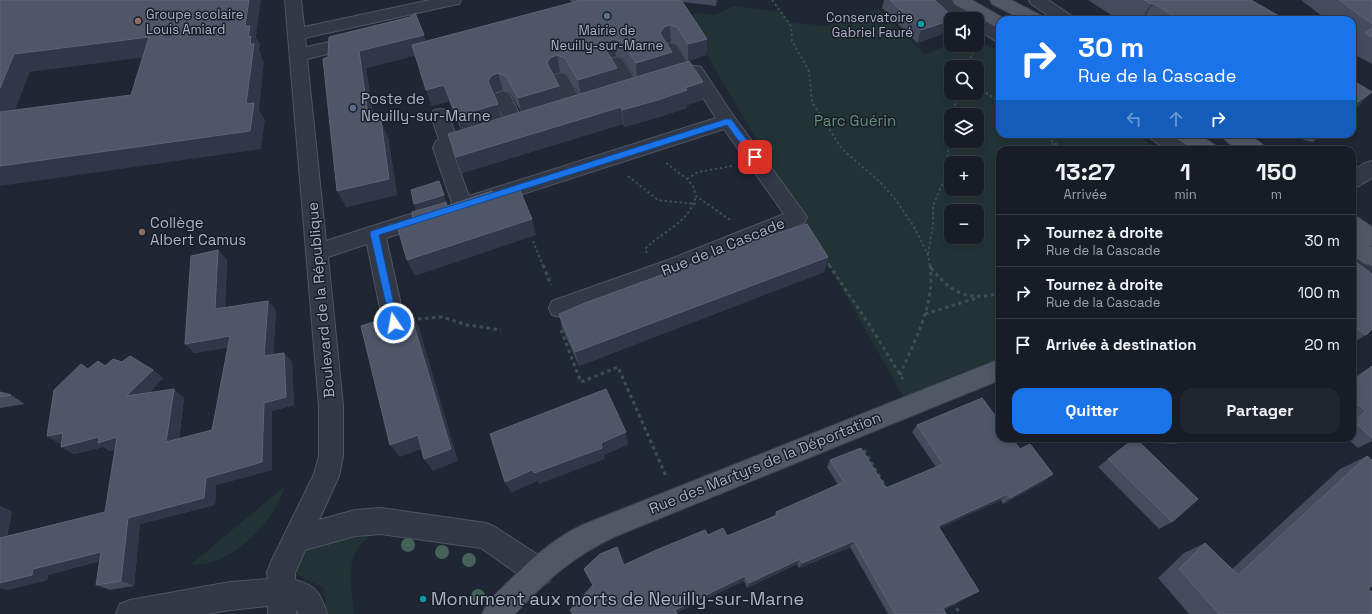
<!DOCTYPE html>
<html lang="fr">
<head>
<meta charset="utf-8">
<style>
	body { margin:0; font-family:"Space Grotesk",sans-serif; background:#20252f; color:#f1f3f6; height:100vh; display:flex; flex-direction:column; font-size:15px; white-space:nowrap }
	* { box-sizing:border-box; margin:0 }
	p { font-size:13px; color:#9ea1a7 }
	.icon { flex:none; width:22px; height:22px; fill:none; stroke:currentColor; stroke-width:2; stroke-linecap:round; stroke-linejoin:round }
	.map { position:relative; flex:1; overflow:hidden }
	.details { position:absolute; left:996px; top:146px; width:360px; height:296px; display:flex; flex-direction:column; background:#171c27; border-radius:12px; box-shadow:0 2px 6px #0003,0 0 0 1px #363a44 }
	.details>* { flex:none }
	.hud { position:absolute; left:996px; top:16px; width:360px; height:122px; border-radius:12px; box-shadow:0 2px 6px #0003,0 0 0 1px #363a44; background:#1a73e8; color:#fff; overflow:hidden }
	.fabs { position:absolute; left:944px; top:12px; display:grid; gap:8px }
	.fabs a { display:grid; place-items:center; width:40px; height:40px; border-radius:8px; background:#171c27; box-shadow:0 2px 6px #0003,0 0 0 1px #363a44; font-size:20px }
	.pin { position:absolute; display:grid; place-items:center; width:34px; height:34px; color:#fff; margin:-17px; border-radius:8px; box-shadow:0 2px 6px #0006 }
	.me { position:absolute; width:44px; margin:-22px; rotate:348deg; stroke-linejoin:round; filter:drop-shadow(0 0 3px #0008) }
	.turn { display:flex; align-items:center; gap:14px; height:84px; padding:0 16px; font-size:18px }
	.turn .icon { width:52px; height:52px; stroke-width:2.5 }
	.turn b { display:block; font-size:28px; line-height:34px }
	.lanes { display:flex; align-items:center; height:38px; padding:0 16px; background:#0003; justify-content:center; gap:20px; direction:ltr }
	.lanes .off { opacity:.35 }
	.eta { display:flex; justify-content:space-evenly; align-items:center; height:68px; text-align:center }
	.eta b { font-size:24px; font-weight:600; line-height:28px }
	.cta { display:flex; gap:8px; margin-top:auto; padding:8px 16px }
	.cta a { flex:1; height:46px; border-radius:12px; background:#1a73e8; color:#fff; font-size:16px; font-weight:600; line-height:46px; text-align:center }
	.cta a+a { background:#20252f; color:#f1f3f6 }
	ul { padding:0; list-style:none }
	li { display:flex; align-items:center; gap:12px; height:52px; padding:0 16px; border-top:1px solid #363a44 }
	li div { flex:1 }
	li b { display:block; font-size:15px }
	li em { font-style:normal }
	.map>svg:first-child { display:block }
</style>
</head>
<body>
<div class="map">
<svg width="1372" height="614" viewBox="0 0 1372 614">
	<rect width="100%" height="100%" fill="#1f2634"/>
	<path fill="#223336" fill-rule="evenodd" d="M 734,6 L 781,12 L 789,22 L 827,26 L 879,9 L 925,55 L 951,43 L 951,45 L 977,45 L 977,41 L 1000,51 L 1000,134 L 1135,134 L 1160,150 L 1000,150 L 1000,358 L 947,378 L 904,398 L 804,221 L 693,31 L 687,15 L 697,13 L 715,15 ZM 951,67 L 977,67 L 977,93 L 951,93 ZM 951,115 L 977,115 L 977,141 L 951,141 ZM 951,163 L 977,163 L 977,189 L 951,189 ZM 951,211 L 977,211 L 977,237 L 951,237 Z
		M 285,486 C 278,515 245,549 218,560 C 209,564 200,564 190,565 Z
		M 372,535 C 342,553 352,585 354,614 L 326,614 L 324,588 C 318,584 303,579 299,575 C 296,572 297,567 298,563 C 305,540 352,536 372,535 Z"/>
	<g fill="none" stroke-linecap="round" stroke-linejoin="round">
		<defs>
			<path id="minor" d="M 285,0 L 301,0 L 304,27 L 430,0 L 461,0 L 459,4 L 453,5 L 305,38 L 306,47 L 358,36 L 364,37 L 366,41 L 364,45 L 307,59 L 326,241 L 426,209 L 433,211 L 436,217 L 433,223 L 386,238 L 405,323 L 402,330 L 394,332 L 386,330 L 383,323 L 367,244 L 328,257 L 343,406 L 343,456 L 339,476 L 319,520 L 355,510 L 381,508 L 486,523 L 495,527 L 549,562 L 553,572 L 549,582 L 539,586 L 529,582 L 481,548 L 381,534 L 355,536 L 305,550 L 295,573 L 295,580 C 316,585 321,594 327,614 L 299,614 L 296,610 L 296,614 L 268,614 L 268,606 L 230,610 L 207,614 L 116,614 L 120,604 L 130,600 L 230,582 L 268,579 L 267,572 L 271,562 L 314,474 L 319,456 L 319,406 Z
				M 931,0 L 951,0 L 1000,29 L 1000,41 L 994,40 L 977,29 L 977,19 L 960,19 L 933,4 Z
				M 1029,0 L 1048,0 L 1072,16 L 1074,20 L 1055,20 L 1031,4 Z
				M 671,43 L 677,45 L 689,65 L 701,67 L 730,111 L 807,217 L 804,223 L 684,272 L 560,317 L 552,315 L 549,308 L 552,301 L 668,260 L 784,214 L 724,129 L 476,209 L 472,207 L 470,211 L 463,214 L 456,211 L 453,206 L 433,148 L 436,141 L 439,140 L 431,115 L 434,110 L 440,109 L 446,110 L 456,135 L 480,128 L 487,130 L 489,135 L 487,140 L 452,150 L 469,196 L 716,118 L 690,77 L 681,79 L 675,77 L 672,73 L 675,69 L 662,49 L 665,45 Z
				M 616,57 L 622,59 L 641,88 L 638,92 L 632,94 L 626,92 L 607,63 L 610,59 Z
				M 560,73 L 566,75 L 569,79 L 584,106 L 581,110 L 575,112 L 569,110 L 551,79 L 554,75 Z
				M 503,91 L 509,93 L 524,124 L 522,129 L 515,131 L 508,129 L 494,97 L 497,93 Z
				M 1149,134 L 1172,134 L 1189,145 L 1192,150 L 1168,150 L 1151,139 Z
				M 1372,161 L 1372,178 L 1359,186 L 1352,188 L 1352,171 L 1365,163 Z
				M 1352,254 L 1359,257 L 1372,265 L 1372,285 L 1364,282 L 1352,274 Z"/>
			<path id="major" d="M 952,0 L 972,0 L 1007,20 L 1000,20 L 1000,27 L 994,26 L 954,4 Z
				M 990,0 L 1011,0 L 1042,16 L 1044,20 L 1023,20 L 992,4 Z
				M 1175,134 L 1198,134 L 1215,145 L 1218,150 L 1194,150 L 1177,139 Z
				M 1221,134 C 1237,134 1257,134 1267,150 C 1250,150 1230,151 1221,134 Z
				M 1352,216 L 1359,218 L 1372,227 L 1372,246 L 1369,245 L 1372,247 L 1372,266 L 1365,264 L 1352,256 L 1352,237 L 1357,238 L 1352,235 Z
				M 1000,359 L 1000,380 L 614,537 C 572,557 547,580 515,614 L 482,614 C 487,601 497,593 507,583 C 530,560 553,539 582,525 Z"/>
		</defs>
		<use href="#minor" stroke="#505563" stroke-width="2"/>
		<use href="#major" stroke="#3c414e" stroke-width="2"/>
		<path stroke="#3e4e53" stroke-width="2" stroke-dasharray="2.5 2.5" stroke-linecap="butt" d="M 772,0 L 791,26 L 792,41 L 809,71 L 812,102 L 842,149 L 879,181 L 895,199 L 914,227 L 928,255 L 930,266
			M 965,67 L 977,46
			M 977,88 L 1000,101
			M 951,115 L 960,93
			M 1043,134 L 1064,150
			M 1052,143 L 1057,150
			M 666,163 L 687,179 L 693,186 L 696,196 L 730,220
			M 628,176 L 658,200 L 696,204
			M 687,179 L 698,172 L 732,166
			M 533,241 L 543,266
			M 647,253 L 645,249 C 663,230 689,224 696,196
			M 928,254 L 933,225 L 933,206 L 946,175 L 951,117
			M 825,259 L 830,266"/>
		<path stroke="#3e4e53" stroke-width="3" stroke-dasharray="3.5 3.5" stroke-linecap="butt" d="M 543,265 L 551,285
			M 829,265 L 869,324 L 904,381
			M 931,268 C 952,293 967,302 1000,293
			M 925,314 L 977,298
			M 418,319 L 442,317 L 467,325 L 501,330
			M 561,330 L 581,382 L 618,367 L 666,476
			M 900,375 C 914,341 936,303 930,265
			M 864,450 L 887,489
			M 953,602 L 960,614"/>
		<use href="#minor" fill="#323845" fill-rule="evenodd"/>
		<use href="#major" fill="#505765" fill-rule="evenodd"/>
	</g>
	<g fill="#466157">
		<circle cx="408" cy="545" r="7"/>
		<circle cx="442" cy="552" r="7"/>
		<circle cx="469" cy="560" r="7"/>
		<circle cx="478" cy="596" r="7"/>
	</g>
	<path fill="#434b5d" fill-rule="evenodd" d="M 570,0 L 718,0 L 716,6 L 683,2 L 707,39 L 706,55 L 688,61 L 677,44 L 671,42 L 666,43 L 673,66 L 703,100 L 687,105 L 687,108 L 659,117 L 624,127 L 623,124 L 462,173 L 448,134 L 461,130 L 449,101 L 432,106 L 415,55 L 366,68 L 374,122 L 388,137 L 397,195 L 346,207 L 323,59 L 426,41 L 572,3 ZM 616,56 L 623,58 L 635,77 L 619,82 L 611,57 ZM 560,72 L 567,74 L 579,94 L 561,100 L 559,86 L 553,74 ZM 503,90 L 510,92 L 521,112 L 501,118 L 494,95 L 496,92 Z
		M 884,0 L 935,0 L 954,18 L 951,19 L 950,31 L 917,43 L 882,8 Z
		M 1088,0 L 1251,0 L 1277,20 L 1119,20 Z
		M 1301,0 L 1372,0 L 1372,64 L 1352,53 L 1352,48 L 1357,42 L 1352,39 L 1352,20 L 1327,20 Z
		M 1294,134 L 1324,134 L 1313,142 L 1304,140 Z
		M 218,250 L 227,260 L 225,308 L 268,301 L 276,310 L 273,355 L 284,353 L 292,362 L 294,405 L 272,411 L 272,470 L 216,485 L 215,505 L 140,524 L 134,586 L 110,590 L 96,585 L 100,561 L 48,575 L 47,580 L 7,590 L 0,588 L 0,506 L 12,512 L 7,536 L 105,512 L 115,449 L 110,451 L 103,447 L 74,454 L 61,447 L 61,444 L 60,444 L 88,369 L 122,362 L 153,370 L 163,378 L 149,393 L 174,389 L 184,398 L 179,439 L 212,430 L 228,347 L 195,353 L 185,344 Z
		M 828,257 L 824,272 L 579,366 L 562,328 L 559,314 Z
		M 1352,267 L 1366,335 L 1353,343 L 1352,343 Z
		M 1372,366 L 1372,441 L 1358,448 L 1347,438 L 1352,438 L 1352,380 L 1359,374 Z
		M 0,392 L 11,395 L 25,404 L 0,408 Z
		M 917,425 L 1000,438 L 1045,481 L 1003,504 L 1001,500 L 939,528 L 979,591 L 972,595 L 944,610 L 946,614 L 888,614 L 850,547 L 799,568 L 797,564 L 747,588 L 744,581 L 676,613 L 677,614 L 572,614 L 570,610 L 593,586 L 584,569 L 624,565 L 708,535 L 727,536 L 775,515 L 776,512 L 838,485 L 827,467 L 830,460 L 886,488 L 936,467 L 912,432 Z
		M 1133,438 L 1191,438 L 1188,440 L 1175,444 L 1139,442 L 1172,522 L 1159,529 L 1098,467 L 1134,439 Z
		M 1367,456 L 1368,589 L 1372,614 L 1189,614 L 1158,578 L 1184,553 L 1205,543 L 1232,569 L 1340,469 Z"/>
	<path fill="#303748" d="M 249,0 L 261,0 L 256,37 L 260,44 L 259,50 L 261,54 L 261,57 L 264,62 L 259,110 L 265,120 L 261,149 L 0,186 L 0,166 L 246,104 L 250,44 L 245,26 Z
		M 716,0 L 718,0 L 716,6 Z
		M 1153,3 L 1143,20 L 1141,20 L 1151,4 Z
		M 951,20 L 951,28 L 950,31 L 917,43 L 921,30 Z
		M 670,25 L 671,42 L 665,44 L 660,33 L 664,27 Z
		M 424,35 L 430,52 L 366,68 L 377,139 L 369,123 L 359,51 Z
		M 149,37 L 161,55 L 30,72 L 7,131 L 0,124 L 0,88 L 14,54 Z
		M 614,39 L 616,56 L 609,58 L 604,47 L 607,42 Z
		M 707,39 L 706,55 L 688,61 L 688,44 Z
		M 672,52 L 673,68 L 637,79 L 636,63 Z
		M 557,55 L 560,72 L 553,74 L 550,80 L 547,63 L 550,58 Z
		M 617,68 L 619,84 L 581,96 L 578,80 Z
		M 498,73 L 503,90 L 496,92 L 493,98 L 488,81 L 491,76 Z
		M 703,82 L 703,100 L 687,105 L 687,108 L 659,117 L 624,127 L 622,110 L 685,88 Z
		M 444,85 L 449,101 L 432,106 L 426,90 Z
		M 559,86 L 562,102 L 522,114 L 518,98 Z
		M 1372,92 L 1352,113 L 1352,106 Z
		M 498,104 L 502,120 L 462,132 L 457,116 Z
		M 621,107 L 623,124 L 462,173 L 456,157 Z
		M 381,121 L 388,137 L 397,195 L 346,207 L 337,191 Z
		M 1320,134 L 1324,134 L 1313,142 Z
		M 439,181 L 446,201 L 416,210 L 414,204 Z
		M 532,219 L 536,235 L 415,276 L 407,260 Z
		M 218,250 L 227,260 L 224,318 L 215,309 Z
		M 828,257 L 824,272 L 579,366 L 575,352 Z
		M 268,301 L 276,310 L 273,365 L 264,356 Z
		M 409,309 L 418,324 L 458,461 L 433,471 L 424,459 Z
		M 230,336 L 239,345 L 195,353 L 185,344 Z
		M 284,353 L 292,362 L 294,405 L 272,411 L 272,470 L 216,485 L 215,505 L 140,524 L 134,586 L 121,581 L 128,518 L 206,478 L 264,403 Z
		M 153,370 L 163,378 L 137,404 L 126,396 Z
		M 174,389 L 184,398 L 177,449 L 166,442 Z
		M 626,432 L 628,445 L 604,455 L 605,459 L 539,484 L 534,473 Z
		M 63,433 L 76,441 L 60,444 L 47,436 Z
		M 418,435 L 427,447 L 400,457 L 390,445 Z
		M 99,437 L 117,437 L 129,445 L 110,451 L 103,447 L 74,454 L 61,447 Z
		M 1183,438 L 1191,438 L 1188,440 L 1175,444 Z
		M 532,470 L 538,481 L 511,493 L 505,482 Z
		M 1053,474 L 1045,481 L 1003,504 L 1010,498 Z
		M 1008,494 L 1001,500 L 932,532 L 938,526 Z
		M 0,506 L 12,512 L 4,546 L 0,545 Z
		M 854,541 L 850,547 L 799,568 L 802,563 Z
		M 101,552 L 114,557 L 48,575 L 47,580 L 7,590 L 0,588 L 0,580 L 33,569 Z
		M 800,559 L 797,564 L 747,588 L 749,583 Z
		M 745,576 L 744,581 L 675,614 L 675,610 Z
		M 979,591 L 972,595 L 937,613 L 943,608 Z"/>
	<path fill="#4e5668" stroke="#5d6476" d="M 0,0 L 249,0 L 245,26 L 250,26 L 248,37 L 251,36 L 250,44 L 254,44 L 246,104 L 254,103 L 250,131 L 0,166 L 0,112 L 131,95 L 149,37 L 14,54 L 0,88 Z
		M 577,0 L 681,0 L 707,39 L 688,44 L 677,27 L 670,25 L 664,27 L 660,33 L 672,52 L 636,63 L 622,42 L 614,39 L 607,42 L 604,47 L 617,68 L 578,80 L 565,58 L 557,55 L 550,58 L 547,63 L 559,86 L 518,98 L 506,76 L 498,73 L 491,76 L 488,81 L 498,104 L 457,116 L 444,85 L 426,90 L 412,45 L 578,1 Z
		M 890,0 L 935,0 L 954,18 L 951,19 L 951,20 L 921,30 Z
		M 1144,0 L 1251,0 L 1279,16 L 1273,20 L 1180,20 L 1153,3 L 1151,4 Z
		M 1339,0 L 1372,0 L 1372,24 Z
		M 415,13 L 424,35 L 359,51 L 369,123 L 381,121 L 389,179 L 337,191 L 323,59 L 328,57 L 329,37 L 410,17 Z
		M 1372,28 L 1372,37 L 1365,33 Z
		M 689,61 L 703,82 L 685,88 L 687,90 L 658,100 L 622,110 L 621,107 L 456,157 L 448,134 Z
		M 1352,80 L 1372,92 L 1352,106 Z
		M 439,181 L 444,195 L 414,204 L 411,190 Z
		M 519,188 L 532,219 L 407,260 L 397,226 L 413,221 L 412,212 L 446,202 L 447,206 L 492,191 L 493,196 Z
		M 807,224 L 828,257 L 575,352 L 559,314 L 585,303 L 765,237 Z
		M 218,250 L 215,309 L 268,301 L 264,356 L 284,353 L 286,397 L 264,403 L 262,462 L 206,478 L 204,498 L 128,518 L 121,581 L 96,585 L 101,552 L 33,569 L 32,575 L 0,583 L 0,538 L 105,512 L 117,437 L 98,443 L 99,437 L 61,447 L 63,433 L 47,436 L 54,390 L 81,364 L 88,369 L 98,361 L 105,366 L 113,359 L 122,362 L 130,356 L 153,370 L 126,396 L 174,389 L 166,442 L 212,430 L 230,336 L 185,344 L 191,256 Z
		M 1357,263 L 1372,274 L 1372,329 L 1366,335 L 1352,324 L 1352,267 Z
		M 409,309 L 451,449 L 424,459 L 418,435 L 390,445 L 361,326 L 383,319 L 393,317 L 395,314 Z
		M 1372,366 L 1372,438 L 1354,422 L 1366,411 L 1352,400 L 1352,383 Z
		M 606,389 L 626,432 L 601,443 L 602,448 L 534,473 L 532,470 L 505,482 L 490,434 Z
		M 0,392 L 11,395 L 0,397 Z
		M 982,398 L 1000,422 L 1000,438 L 1012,438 L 1020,449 L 1030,444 L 1053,474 L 1010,498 L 1008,494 L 938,526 L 979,591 L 943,608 L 946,614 L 895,614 L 854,541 L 802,563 L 800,559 L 749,583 L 745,576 L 675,610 L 677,614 L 573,614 L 570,610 L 593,585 L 584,569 L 600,554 L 617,547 L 624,565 L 654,551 L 705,530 L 708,535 L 723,528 L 727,536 L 778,515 L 776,512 L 844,482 L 830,460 L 861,448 L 886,488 L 943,464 L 917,425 Z
		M 1135,438 L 1198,499 L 1172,522 L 1108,459 Z
		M 1367,456 L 1372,460 L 1372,586 L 1368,589 L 1372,592 L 1372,614 L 1219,614 L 1179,569 L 1205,543 L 1238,575 Z"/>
	<path fill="#1a73e8" stroke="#114b97" d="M 726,119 L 731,119 L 758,155 L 758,159 L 752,159 L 727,125 L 379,235 L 398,323 L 397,326 L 391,326 L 370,234 L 371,231 Z"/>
	<g fill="#5c6f8a" stroke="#181d29" stroke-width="1.5">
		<circle cx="607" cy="16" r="4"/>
		<circle cx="353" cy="108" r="4"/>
	</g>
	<g fill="#8d6e63" stroke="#181d29" stroke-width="1.5">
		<circle cx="138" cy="21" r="4"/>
		<circle cx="142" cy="232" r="4"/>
	</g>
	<g fill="#0f9aa8" stroke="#181d29" stroke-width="1.5">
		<circle cx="921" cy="24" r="4"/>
		<circle cx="423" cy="599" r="4"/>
	</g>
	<g text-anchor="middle" stroke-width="3" stroke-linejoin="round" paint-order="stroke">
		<g font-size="13" fill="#acb2c2" stroke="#181d29" text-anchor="start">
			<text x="146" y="19">Groupe scolaire<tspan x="146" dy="15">Louis Amiard</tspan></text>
			<text x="913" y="22" text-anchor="end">Conservatoire<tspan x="913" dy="15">Gabriel Fauré</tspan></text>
			<text x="607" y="35" text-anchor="middle">Mairie de<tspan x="607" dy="15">Neuilly-sur-Marne</tspan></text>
		</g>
		<g font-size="15" fill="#acb2c2" stroke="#181d29" text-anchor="start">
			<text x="361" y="104">Poste de<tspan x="361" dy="17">Neuilly-sur-Marne</tspan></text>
			<text x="150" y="228">Collège<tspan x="150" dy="17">Albert Camus</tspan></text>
		</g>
		<g font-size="15" fill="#659174" stroke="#181d29">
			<text x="855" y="126">Parc Guérin</text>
		</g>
		<g font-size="15" fill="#acb2c2" stroke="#181d29">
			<text transform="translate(723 247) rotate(-22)" y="5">Rue de la Cascade</text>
			<text transform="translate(321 300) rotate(-95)" y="5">Boulevard de la République</text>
			<text transform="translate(765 463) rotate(-22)" y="5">Rue des Martyrs de la Déportation</text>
		</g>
		<g font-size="18" fill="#acb2c2" stroke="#181d29" text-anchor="start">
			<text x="431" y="605">Monument aux morts de Neuilly-sur-Marne</text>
		</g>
	</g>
</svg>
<div class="fabs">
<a><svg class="icon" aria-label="sound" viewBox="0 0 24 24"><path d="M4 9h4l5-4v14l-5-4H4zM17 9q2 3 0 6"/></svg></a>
<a><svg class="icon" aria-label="search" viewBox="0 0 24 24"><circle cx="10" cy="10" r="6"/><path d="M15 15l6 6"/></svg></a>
<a><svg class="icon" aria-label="layers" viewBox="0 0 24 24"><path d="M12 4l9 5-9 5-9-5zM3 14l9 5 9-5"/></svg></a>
<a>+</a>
<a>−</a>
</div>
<div class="pin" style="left:755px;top:157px;background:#d93025"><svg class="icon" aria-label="arrive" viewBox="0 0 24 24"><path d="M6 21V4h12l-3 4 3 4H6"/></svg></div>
<svg class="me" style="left:394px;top:323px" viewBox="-20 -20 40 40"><circle r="17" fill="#1a73e8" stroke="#fff" stroke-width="3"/><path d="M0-11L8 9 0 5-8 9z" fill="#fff"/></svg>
<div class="hud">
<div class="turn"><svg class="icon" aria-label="right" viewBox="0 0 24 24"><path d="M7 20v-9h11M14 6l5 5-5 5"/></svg><div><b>30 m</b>Rue de la Cascade</div></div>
<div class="lanes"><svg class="icon off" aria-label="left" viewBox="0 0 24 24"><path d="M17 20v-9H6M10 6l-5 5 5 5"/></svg><svg class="icon off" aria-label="ahead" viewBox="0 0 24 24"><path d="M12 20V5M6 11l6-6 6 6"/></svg><svg class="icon" aria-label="right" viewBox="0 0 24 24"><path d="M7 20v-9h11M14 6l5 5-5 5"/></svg></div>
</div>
<section class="details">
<div class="eta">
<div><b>13:27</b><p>Arrivée</p></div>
<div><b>1</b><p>min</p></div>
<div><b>150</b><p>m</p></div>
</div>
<ul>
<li><svg class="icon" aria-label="right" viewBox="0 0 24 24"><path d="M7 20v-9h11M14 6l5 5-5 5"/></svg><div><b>Tournez à droite</b><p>Rue de la Cascade</p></div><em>30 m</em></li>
<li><svg class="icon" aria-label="right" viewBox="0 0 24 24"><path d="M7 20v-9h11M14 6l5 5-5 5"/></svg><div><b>Tournez à droite</b><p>Rue de la Cascade</p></div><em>100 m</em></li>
<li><svg class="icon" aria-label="arrive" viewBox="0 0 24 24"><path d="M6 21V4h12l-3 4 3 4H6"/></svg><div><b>Arrivée à destination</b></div><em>20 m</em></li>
</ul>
<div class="cta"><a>Quitter</a><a>Partager</a></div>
</section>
</div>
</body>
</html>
